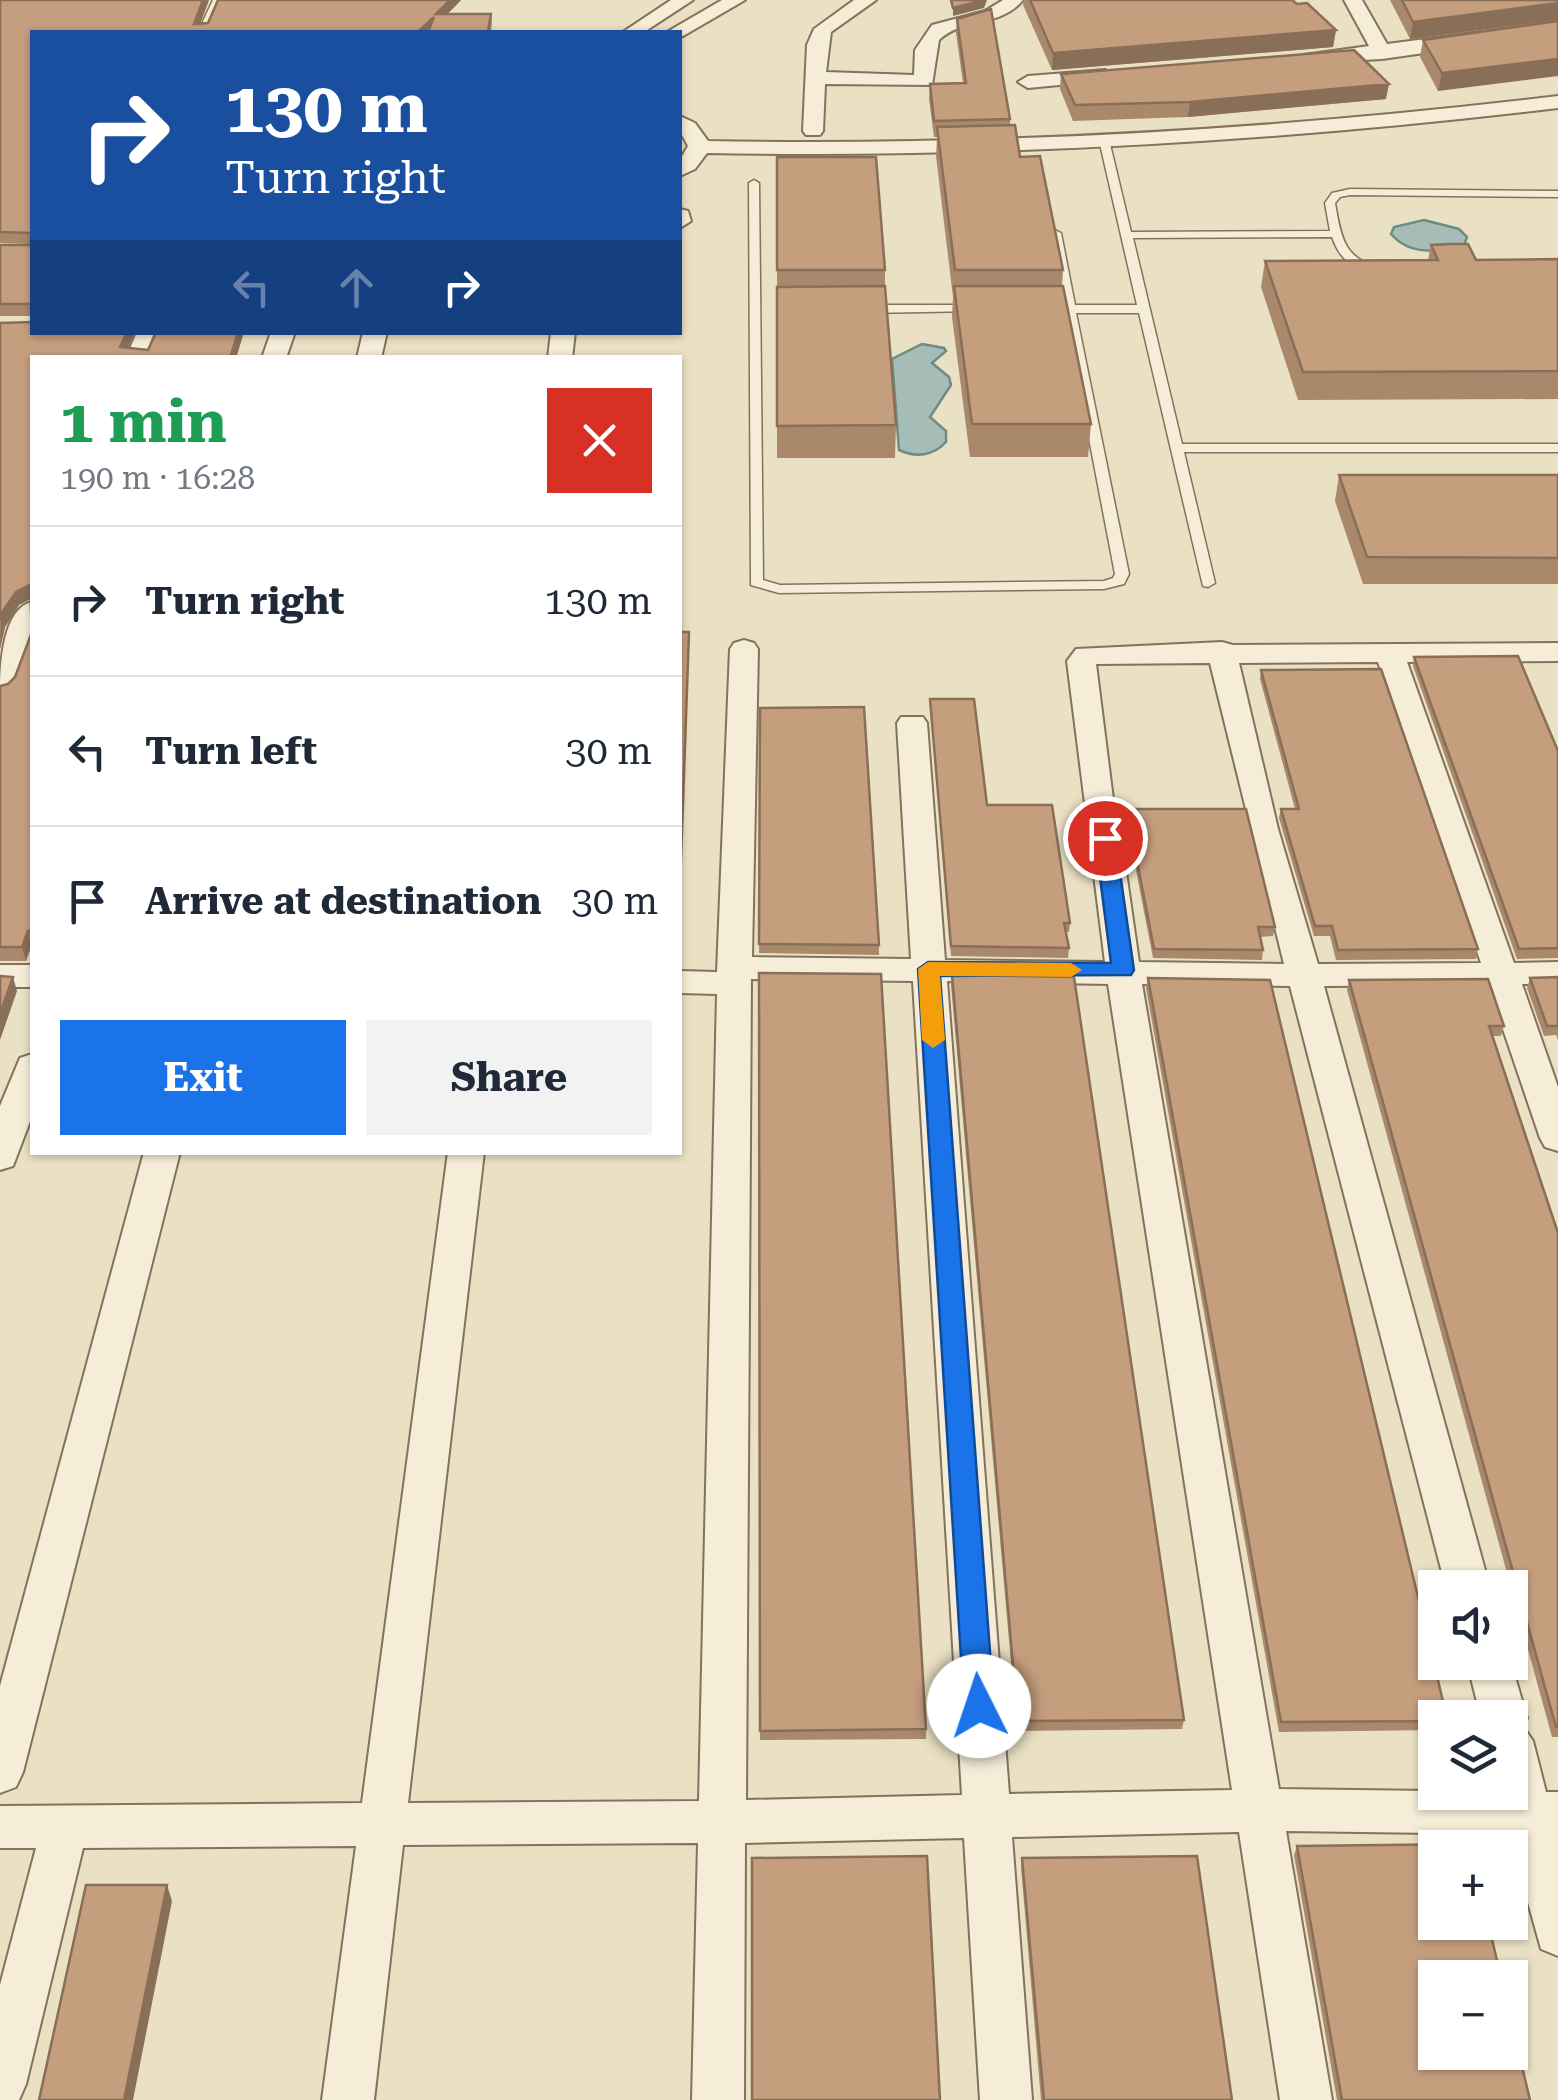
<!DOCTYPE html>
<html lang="en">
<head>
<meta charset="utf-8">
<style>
	body { margin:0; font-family:"Roboto Serif",serif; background:#f2f2f3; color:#1f2937; height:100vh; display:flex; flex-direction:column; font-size:38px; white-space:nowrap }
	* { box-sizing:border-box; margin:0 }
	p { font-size:32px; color:#747a83 }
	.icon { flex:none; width:55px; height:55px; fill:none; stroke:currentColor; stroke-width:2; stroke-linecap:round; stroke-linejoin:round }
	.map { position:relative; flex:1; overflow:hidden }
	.drawer { position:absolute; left:30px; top:355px; width:652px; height:800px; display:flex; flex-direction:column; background:#fff; border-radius:0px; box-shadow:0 2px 8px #0004 }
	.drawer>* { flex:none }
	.banner { position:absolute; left:30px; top:30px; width:652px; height:305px; border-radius:0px; box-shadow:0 2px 8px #0004; background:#1a4fa0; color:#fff; overflow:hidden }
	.tools { position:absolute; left:1418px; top:1570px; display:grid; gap:20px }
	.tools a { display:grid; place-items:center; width:110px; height:110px; border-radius:0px; background:#fff; box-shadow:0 2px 8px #0004; font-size:50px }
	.pin { position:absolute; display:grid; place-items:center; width:85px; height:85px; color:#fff; margin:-42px; border:5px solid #fff; border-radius:50%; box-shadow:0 2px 10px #0007 }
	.me { position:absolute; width:110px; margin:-55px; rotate:356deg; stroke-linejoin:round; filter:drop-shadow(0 0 8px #0008) }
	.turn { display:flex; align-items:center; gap:35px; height:210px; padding:0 30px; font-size:45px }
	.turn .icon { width:130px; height:130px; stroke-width:2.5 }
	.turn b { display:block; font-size:70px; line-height:85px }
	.lanes { display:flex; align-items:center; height:95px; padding:0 30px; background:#0003; justify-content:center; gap:50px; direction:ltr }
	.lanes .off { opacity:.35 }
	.round { display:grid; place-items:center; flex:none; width:105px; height:105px; border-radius:0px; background:#f2f2f3 }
	.head { display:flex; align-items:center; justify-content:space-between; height:170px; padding:0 30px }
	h1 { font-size:60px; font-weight:700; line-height:75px; color:#1e9e55 }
	.primary-button { display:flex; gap:20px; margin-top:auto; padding:20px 30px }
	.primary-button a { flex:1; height:115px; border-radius:0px; background:#1a73e8; color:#fff; font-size:40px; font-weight:700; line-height:115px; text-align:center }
	.primary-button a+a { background:#f2f2f3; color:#1f2937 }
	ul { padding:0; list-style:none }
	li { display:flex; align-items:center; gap:30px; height:150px; padding:0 30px; border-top:2px solid #e0e1e3 }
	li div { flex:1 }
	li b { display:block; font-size:38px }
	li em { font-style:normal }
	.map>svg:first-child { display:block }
</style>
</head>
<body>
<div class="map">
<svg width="1558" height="2100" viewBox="0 0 1558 2100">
	<rect width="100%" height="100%" fill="#eae0c4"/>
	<path fill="#a6bdb7" stroke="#6e8b84" stroke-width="2.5" d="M 1424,220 L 1459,229 L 1467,237 L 1464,245 C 1438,251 1411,257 1391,234 L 1394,227 Z
		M 922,344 L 944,348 L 946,351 L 932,363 L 949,377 L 951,385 L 930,417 L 946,431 L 946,442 C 933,456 916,458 899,450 L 892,359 Z"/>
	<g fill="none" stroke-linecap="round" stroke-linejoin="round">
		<defs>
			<path id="lane" d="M 213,0 L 223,0 L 206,32 L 198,32 Z
				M 1105,141 L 1110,144 L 1131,232 L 1330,231 L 1325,203 L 1332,193 L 1350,189 L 1558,191 L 1558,197 L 1350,195 L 1340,197 L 1335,203 C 1340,230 1342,256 1372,265 L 1372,269 C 1351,270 1339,257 1332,237 L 1133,238 L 1182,444 L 1558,444 L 1558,452 L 1184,452 L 1215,583 L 1208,587 L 1203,586 L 1139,313 L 1076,313 L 1129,574 L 1124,584 L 1104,589 L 779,593 L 751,585 L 749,183 L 754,180 L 759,183 L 763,580 L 780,585 L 1104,581 L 1113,578 L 1115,574 L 1065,313 L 1055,309 L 1063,305 L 1049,233 L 1055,230 L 1061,233 L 1075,305 L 1137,305 L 1100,144 Z
				M 975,305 L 981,309 L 979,311 L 866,313 L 860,309 L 866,305 Z"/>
			<path id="street" d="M 671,0 L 693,0 L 644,32 L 623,32 Z
				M 722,0 L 745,0 L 683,36 L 667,32 Z
				M 854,0 L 876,0 L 831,32 L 826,72 L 914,75 L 915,50 L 932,25 L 985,11 L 1003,0 L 1023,0 C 1000,28 963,17 939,40 L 932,85 L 825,84 L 823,131 L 820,135 L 806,135 L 803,131 L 807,45 L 814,29 Z
				M 1344,0 L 1362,0 L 1387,44 L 1558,22 L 1558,34 L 1382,59 L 1304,63 L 1304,55 L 1369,46 Z
				M 1105,70 L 1115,76 L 1112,80 L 1028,88 L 1018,82 L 1028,76 Z
				M 1558,96 L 1558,108 C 1275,142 992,158 707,153 L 695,169 L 680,176 L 680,160 L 688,146 L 680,131 L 680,116 L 695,123 L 708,141 C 993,146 1275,130 1558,96 Z
				M 680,209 L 688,211 L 691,221 L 680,228 Z
				M 137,332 L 161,332 L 150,358 L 126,358 Z
				M 271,332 L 295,332 L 286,358 L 262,358 Z
				M 363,332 L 387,332 L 381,358 L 357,358 Z
				M 551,332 L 575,332 L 572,358 L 548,358 Z
				M 32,602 L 32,644 L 15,688 L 10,694 L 0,697 C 0,671 1,609 32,602 Z
				M 744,640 L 754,643 L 758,649 L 752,957 L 911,959 L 897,723 L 901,717 L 923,717 L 927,723 L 945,960 L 1105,962 L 1067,661 L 1076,649 L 1222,642 L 1233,645 L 1558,643 L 1558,661 L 1407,662 L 1514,963 L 1558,962 L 1558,984 L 1522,984 L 1558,1087 L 1558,1151 L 1545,1147 L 1540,1138 L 1488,985 L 1324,986 L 1490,1588 L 1446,1588 L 1290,986 L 1142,984 L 1279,1789 L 1510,1792 L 1510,1718 L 1481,1718 L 1467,1662 L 1510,1662 L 1510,1659 L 1527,1718 L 1523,1726 L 1533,1741 L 1546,1792 L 1558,1792 L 1558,1956 L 1541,1949 L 1509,1834 L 1286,1831 L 1332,2100 L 1280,2100 L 1239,1832 L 1012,1837 L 1032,2100 L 980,2100 L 964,1838 L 745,1843 L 744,2100 L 692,2100 L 698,1843 L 403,1845 L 374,2100 L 322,2100 L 356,1846 L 83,1848 L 26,2084 L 19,2100 L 0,2100 L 0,1985 L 36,1848 L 0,1848 L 0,1806 L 362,1803 L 448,1152 L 484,1152 L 408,1803 L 699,1801 L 717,994 L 680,993 L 680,971 L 717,972 L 730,649 L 734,643 ZM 1378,662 L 1481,963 L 1318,964 L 1278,829 L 1239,663 ZM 1210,663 L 1284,964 L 1139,962 L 1121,837 L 1117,831 L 1096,664 ZM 751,979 L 913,981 L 962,1795 L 746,1800 ZM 947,981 L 1108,984 L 1232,1790 L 1009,1794 Z
				M 0,965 L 32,965 L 32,987 L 0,987 Z
				M 32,1054 L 32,1116 L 13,1166 L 0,1170 L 0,1106 L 20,1058 Z
				M 144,1152 L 180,1152 L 23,1772 L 16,1787 L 0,1793 L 0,1686 Z"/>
		</defs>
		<use href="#lane" stroke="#83725c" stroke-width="3"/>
		<use href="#street" stroke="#83725c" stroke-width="4"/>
		<use href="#lane" fill="#f5edd7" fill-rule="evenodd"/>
		<use href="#street" fill="#f5edd7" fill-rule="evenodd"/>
	</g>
	<path fill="#a9886c" d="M 0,0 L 209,0 L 200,24 L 461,0 L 447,14 L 491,14 L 492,24 L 491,32 L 32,32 L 32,316 L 0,316 L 0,245 L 30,244 L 0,243 Z
		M 1024,0 L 1292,0 L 1336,30 L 1333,47 L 1052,70 L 1023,5 Z
		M 1390,0 L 1558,0 L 1558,20 L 1410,39 Z
		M 957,19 L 1010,119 L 1010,125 L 1020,157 L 1063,270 L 1062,286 L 1091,424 L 1088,457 L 970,457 L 952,317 L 953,297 L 936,156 L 937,137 L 934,137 L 929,99 L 930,84 L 963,83 L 956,33 Z
		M 1558,21 L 1438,91 L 1420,57 L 1423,40 Z
		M 1061,74 L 1386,99 L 1188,117 L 1073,121 L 1060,89 Z
		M 777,157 L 885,270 L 885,286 L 896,425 L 895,458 L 777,458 Z
		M 1431,245 L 1476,260 L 1558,259 L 1558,399 L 1298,400 L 1261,287 L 1265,261 L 1428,260 Z
		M 0,324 L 135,332 L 128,348 L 148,350 L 244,332 L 236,358 L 32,358 L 32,945 L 26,961 L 0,961 L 0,686 L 8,684 L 15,677 L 32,632 L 31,599 L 19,605 L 5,627 L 0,649 Z
		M 1339,475 L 1558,475 L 1558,584 L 1363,584 L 1335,501 Z
		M 1414,657 L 1558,751 L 1558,958 L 1517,959 L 1413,666 Z
		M 1261,670 L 1478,949 L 1476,959 L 1336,960 L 1330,936 L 1314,936 L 1279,818 L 1281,809 L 1295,809 L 1260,679 Z
		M 930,699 L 987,805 L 1070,923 L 1069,932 L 1066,932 L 1069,948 L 1068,958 L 951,956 Z
		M 760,708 L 879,945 L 879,955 L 759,953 Z
		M 1127,809 L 1275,927 L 1273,936 L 1260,937 L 1263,950 L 1262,960 L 1153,958 L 1126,819 Z
		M 759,973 L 926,1729 L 926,1739 L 760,1740 Z
		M 952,975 L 1184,1720 L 1182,1729 L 1017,1731 L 951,985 Z
		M 1558,977 L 1558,1040 L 1556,1035 L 1544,1036 L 1527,988 L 1530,978 Z
		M 1148,978 L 1435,1718 L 1435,1730 L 1279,1732 L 1146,988 Z
		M 1349,980 L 1504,1026 L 1501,1036 L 1492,1036 L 1558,1233 L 1558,1737 L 1552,1737 L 1347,990 Z
		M 1297,1846 L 1530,2100 L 1337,2100 L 1294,1855 Z
		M 1022,1858 L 1232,2100 L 1041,2100 L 1021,1867 Z"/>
	<path fill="#8a6f58" d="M 203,0 L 209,0 L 197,32 L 194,24 Z
		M 450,0 L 461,0 L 437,25 L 436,14 Z
		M 984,0 L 987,0 L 984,8 L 953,16 L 953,8 Z
		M 1558,3 L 1558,20 L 1410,39 L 1413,22 Z
		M 434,17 L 429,32 L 418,32 Z
		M 1336,30 L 1333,47 L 1052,70 L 1053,53 Z
		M 1558,59 L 1558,76 L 1438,91 L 1442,73 Z
		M 1389,84 L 1386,99 L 1188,117 L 1190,102 Z
		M 127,332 L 135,332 L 123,358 L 120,347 Z
		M 238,332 L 244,332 L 236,358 L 230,358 Z
		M 30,585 L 32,598 L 19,605 L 5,627 L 0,649 L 1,614 L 16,592 Z
		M 28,931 L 31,945 L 26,961 L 22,947 Z
		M 13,977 L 17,991 L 0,1040 L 0,1014 Z
		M 167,1885 L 172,1901 L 133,2100 L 124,2100 Z"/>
	<path fill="#c59e7e" stroke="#8a6f58" stroke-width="2.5" d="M 0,0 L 203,0 L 194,24 L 208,23 L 218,0 L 450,0 L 436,14 L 491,14 L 488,32 L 428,32 L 434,17 L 418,32 L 32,32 L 32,309 L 32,304 L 0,304 L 0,245 L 30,245 L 32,233 L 0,232 Z
		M 951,0 L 984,0 L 953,8 Z
		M 1030,0 L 1292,0 L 1297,4 L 1307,3 L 1336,30 L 1053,53 Z
		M 1402,0 L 1558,0 L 1558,3 L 1413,22 Z
		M 991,9 L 1010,119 L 934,121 L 930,84 L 966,83 L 957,19 Z
		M 1558,21 L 1558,59 L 1442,73 L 1423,40 Z
		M 1354,50 L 1389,84 L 1190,102 L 1075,105 L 1061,74 Z
		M 1015,125 L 1020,157 L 1040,156 L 1063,270 L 955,270 L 937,127 Z
		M 777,157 L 876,157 L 885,270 L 777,270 Z
		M 1450,244 L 1468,244 L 1476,260 L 1558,259 L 1558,371 L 1303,372 L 1265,261 L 1438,260 L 1431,245 Z
		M 885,286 L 896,425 L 777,426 L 777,287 Z
		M 954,286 L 1063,286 L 1091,424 L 972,424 Z
		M 32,322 L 32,332 L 127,332 L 120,347 L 148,350 L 156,332 L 238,332 L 230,358 L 32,358 L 32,931 L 28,931 L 22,947 L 0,947 L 0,686 L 8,684 L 15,677 L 32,632 L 30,585 L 16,592 L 1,614 L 0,621 L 0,323 Z
		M 1339,475 L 1558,475 L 1558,558 L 1367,557 Z
		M 680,632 L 689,632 L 680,888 Z
		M 1518,656 L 1558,751 L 1558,948 L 1519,949 L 1414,657 Z
		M 1381,669 L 1478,949 L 1338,950 L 1332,926 L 1315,926 L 1281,809 L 1299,809 L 1261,670 Z
		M 930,699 L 974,699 L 987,805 L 1052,805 L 1070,923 L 1064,923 L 1069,948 L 951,946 Z
		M 864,707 L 879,945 L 759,944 L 760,708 Z
		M 1127,809 L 1246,809 L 1275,927 L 1258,927 L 1263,950 L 1154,949 Z
		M 759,973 L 881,974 L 926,1729 L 760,1731 Z
		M 952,975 L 1074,977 L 1184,1720 L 1018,1721 Z
		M 0,976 L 13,977 L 0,1014 Z
		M 1558,977 L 1558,1026 L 1547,1026 L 1530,978 Z
		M 1148,978 L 1270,980 L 1447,1718 L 1435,1718 L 1435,1721 L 1281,1722 Z
		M 1488,979 L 1504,1026 L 1489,1026 L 1558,1233 L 1558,1727 L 1556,1727 L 1349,980 Z
		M 1469,1844 L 1470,1848 L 1435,1848 L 1435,1922 L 1488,1922 L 1501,1978 L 1435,1978 L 1435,2052 L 1510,2052 L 1510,2016 L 1530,2100 L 1342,2100 L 1297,1846 Z
		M 927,1856 L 940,2100 L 752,2100 L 752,1858 Z
		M 1197,1856 L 1232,2100 L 1044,2100 L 1022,1858 Z
		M 86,1885 L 167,1885 L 124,2100 L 39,2100 Z"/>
	<path fill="#1a73e8" stroke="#114b97" stroke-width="2.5" d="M 1105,831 L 1115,838 L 1134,970 L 1131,975 L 940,976 L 994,1706 L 989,1716 L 979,1719 L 969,1716 L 964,1706 L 918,969 L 928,962 L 1111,963 L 1095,838 Z"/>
	<path fill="#f59e0b" d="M 928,962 L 1071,963 L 1082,970 L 1071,977 L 940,976 L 945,1040 L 933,1048 L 922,1040 L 918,969 Z"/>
</svg>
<div class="tools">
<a><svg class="icon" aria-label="sound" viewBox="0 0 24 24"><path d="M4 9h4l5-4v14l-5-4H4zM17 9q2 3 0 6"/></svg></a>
<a><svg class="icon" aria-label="layers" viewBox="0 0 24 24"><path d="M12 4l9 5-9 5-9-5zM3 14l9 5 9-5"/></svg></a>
<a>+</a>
<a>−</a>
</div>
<div class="pin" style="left:1105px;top:838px;background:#d93025"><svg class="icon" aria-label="arrive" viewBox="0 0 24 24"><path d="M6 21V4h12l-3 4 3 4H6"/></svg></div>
<svg class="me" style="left:979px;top:1706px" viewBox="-20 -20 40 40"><circle r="19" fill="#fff"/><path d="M0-13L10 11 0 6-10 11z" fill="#1a73e8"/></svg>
<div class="banner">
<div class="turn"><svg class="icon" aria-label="right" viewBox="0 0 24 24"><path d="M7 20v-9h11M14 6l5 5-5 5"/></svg><div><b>130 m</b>Turn right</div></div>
<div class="lanes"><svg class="icon off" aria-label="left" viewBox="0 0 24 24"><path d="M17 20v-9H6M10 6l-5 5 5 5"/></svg><svg class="icon off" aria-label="ahead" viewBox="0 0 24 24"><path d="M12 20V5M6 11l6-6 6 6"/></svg><svg class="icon" aria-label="right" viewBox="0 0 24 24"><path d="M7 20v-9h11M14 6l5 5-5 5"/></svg></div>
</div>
<section class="drawer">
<div class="head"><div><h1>1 min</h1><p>190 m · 16:28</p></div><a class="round" style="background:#d93025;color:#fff"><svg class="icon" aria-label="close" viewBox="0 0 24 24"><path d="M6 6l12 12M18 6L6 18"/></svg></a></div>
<ul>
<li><svg class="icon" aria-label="right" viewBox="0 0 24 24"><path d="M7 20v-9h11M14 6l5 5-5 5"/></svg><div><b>Turn right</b></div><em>130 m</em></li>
<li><svg class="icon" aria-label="left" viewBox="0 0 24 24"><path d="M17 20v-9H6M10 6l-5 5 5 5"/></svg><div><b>Turn left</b></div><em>30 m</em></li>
<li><svg class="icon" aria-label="arrive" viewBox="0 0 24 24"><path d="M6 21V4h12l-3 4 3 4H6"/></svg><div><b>Arrive at destination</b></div><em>30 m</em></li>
</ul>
<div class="primary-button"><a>Exit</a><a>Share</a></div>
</section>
</div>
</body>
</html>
